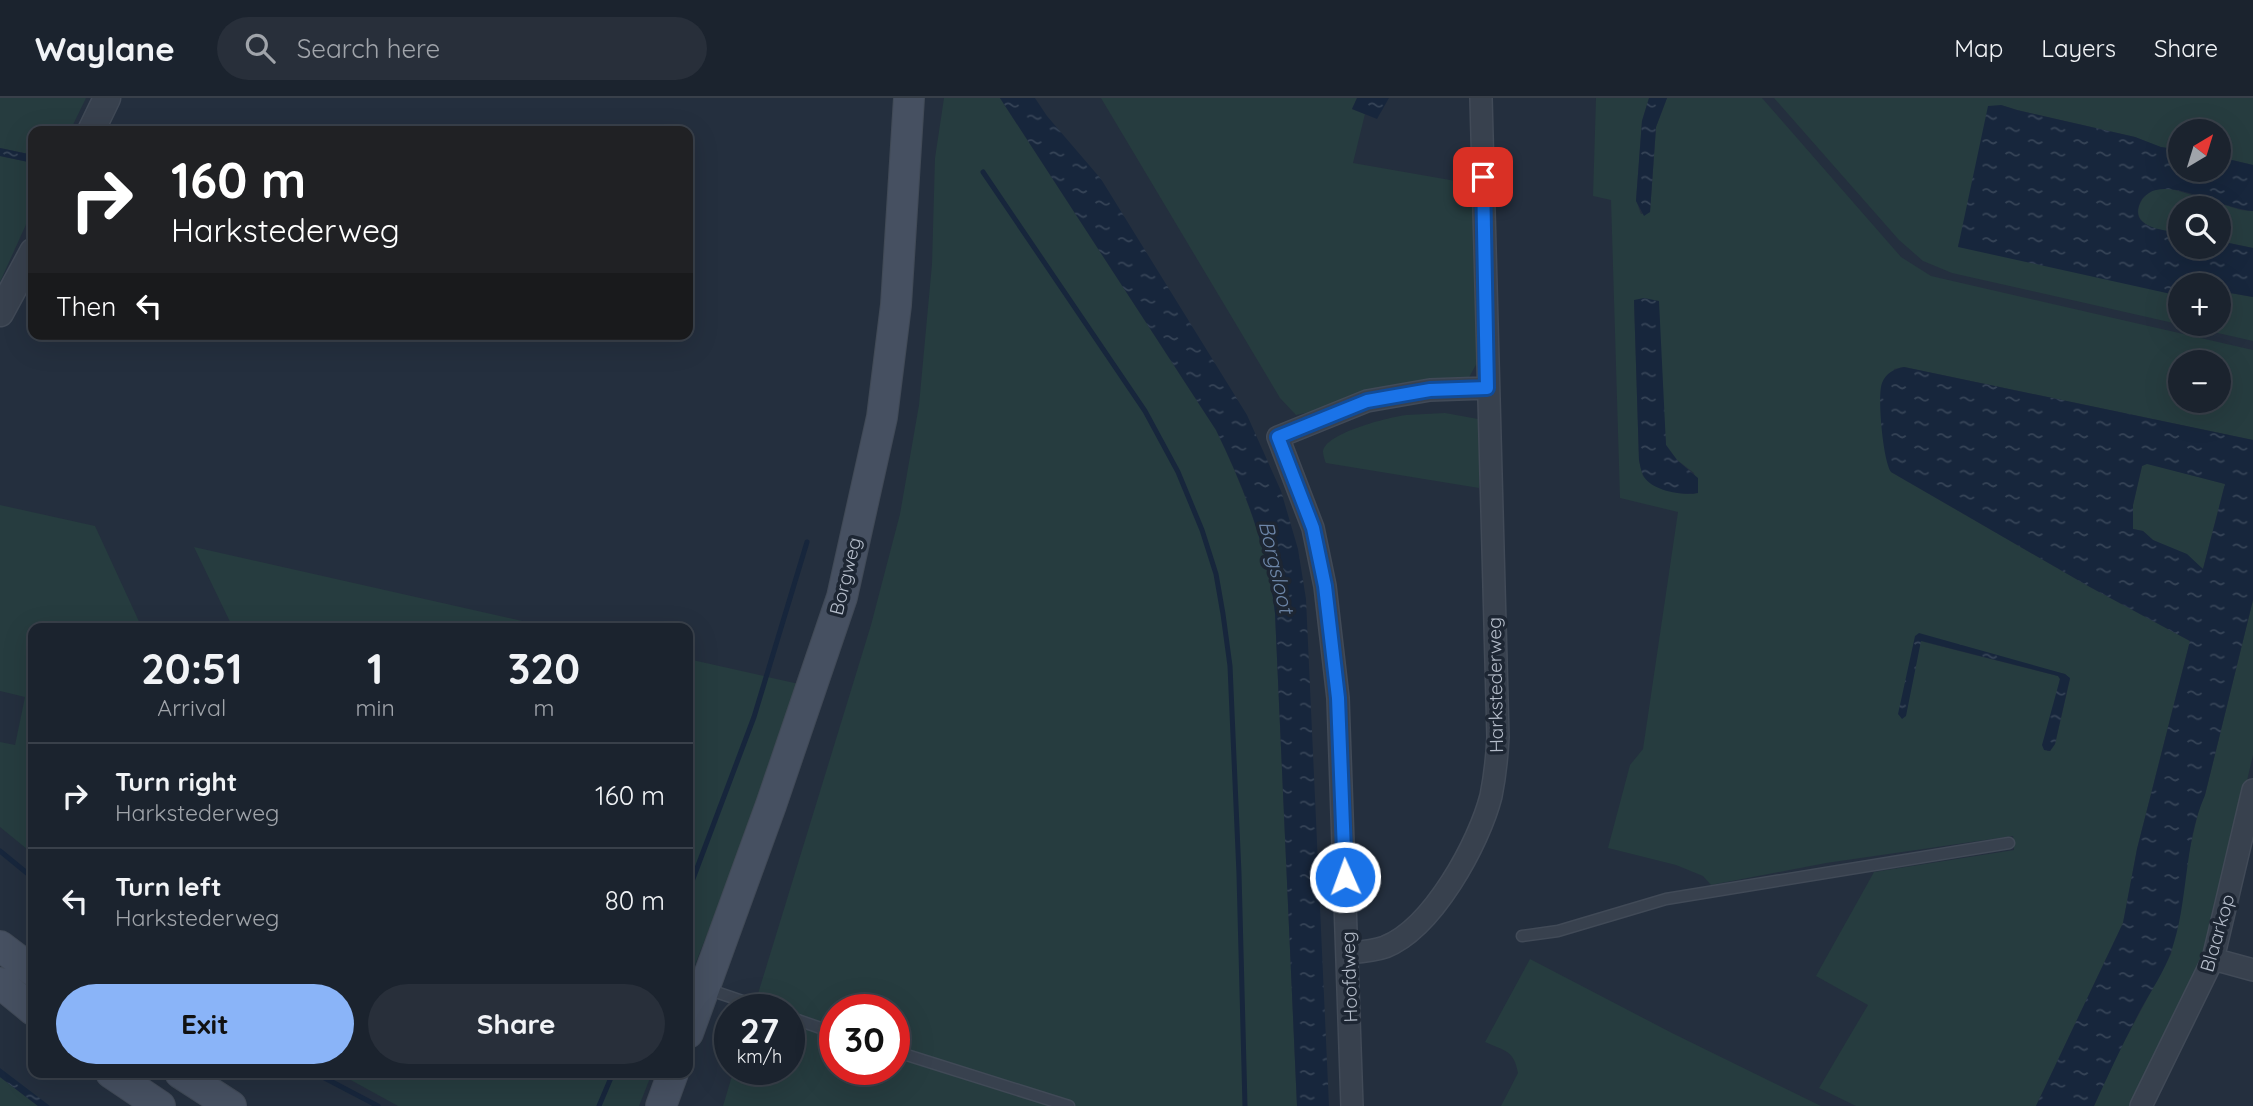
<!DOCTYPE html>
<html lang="en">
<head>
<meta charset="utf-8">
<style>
	body { margin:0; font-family:Quicksand,sans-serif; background:#282f3a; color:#f1f3f6; height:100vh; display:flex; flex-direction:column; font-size:26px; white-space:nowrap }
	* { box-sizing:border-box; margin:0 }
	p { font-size:23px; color:#a0a4aa }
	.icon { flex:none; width:38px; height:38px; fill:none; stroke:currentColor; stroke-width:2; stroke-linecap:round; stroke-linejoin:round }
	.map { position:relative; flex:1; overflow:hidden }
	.side { position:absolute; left:28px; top:525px; width:665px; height:455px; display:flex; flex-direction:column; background:#1b232e; border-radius:14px; box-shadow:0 7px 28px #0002,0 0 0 2px #39404a }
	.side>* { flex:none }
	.hud { position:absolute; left:28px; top:28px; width:665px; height:214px; border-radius:14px; box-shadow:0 7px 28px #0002,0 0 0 2px #39404a; background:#202124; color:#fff; overflow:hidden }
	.needle { width:46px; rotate:38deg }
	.controls { position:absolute; left:2168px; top:21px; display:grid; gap:14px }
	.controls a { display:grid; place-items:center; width:63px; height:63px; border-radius:50%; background:#1b232e; box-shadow:0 7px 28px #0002,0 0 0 2px #39404a; font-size:35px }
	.speed { position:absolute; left:714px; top:896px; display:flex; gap:14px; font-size:35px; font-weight:700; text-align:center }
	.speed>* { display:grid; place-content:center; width:91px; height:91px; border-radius:50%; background:#1b232e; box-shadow:0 7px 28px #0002,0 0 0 2px #39404a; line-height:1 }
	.speed small { font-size:18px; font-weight:400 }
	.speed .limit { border:10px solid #d22; background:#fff; color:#111 }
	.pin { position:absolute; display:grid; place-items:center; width:60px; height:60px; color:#fff; margin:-30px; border-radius:14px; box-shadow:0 4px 10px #0006 }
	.me { position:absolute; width:77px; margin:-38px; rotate:358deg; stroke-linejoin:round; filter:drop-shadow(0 0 5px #0008) }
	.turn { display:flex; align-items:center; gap:24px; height:147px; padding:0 28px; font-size:32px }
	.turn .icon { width:91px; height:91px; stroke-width:2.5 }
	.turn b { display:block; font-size:49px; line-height:60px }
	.then { display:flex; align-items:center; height:66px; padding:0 28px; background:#0003; gap:14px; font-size:26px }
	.eta { display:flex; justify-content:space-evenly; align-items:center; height:119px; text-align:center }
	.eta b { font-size:42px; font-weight:700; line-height:49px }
	.button { display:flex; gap:14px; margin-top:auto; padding:14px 28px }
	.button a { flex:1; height:80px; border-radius:42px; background:#8ab4f8; color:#111; font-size:28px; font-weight:700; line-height:80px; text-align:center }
	.button a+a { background:#282f3a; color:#f1f3f6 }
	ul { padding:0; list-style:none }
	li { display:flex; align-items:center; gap:21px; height:105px; padding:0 28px; border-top:2px solid #39404a }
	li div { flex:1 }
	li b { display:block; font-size:26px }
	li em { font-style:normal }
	header { display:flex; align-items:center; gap:42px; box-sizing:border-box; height:98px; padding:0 35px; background:#1b232e; border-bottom:2px solid #39404a }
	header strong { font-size:33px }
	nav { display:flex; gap:38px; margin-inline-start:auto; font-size:24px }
	.search { width:490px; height:63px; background:#282f3a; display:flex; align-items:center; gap:18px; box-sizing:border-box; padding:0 24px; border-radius:38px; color:#a0a4aa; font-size:26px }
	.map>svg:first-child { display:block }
</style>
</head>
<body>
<header>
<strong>Waylane</strong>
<div class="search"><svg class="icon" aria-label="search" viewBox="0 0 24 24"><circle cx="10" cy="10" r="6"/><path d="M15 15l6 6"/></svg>Search here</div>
<nav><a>Map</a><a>Layers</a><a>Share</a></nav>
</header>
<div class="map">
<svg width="2253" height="1008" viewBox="0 0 2253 1008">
	<defs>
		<pattern id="water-ripples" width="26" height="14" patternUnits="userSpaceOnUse" patternTransform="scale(1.75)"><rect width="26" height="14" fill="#17263c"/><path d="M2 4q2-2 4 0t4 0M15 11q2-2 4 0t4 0" fill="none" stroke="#364457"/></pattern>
	</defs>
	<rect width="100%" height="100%" fill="#242f3e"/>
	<path fill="#263c3f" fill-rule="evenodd" d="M 0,0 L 86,0 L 70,33 L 33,33 L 33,57 L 0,50 Z
		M 944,0 L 1000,0 L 1216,332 C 1244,390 1268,451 1275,515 L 1297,1008 L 723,1008 L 734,971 L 789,971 L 789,912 L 753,912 L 871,527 L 900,416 L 919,307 L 932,166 L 935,60 ZM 835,912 L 894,912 L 894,971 L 835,971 Z
		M 1101,0 L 1357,0 L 1352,11 L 1365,16 L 1353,65 L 1473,86 L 1477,265 L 1468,281 L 1296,317 L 1280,300 Z
		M 1596,0 L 1649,0 L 1642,23 L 1636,102 L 1641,116 L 1650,114 L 1656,29 L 1667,0 L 1762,0 L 1901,159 L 1931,178 L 2253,252 L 2253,342 L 1904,269 L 1894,271 L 1891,374 L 2090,489 L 2190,543 L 2137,751 L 2123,825 L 2036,1008 L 1856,1008 L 1819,990 L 1868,907 L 1816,878 L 1874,774 L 2014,752 L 2013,738 L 1826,765 L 1711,787 L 1703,778 L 1676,767 L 1608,750 L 1630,667 L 1643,651 L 1678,414 L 1620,400 L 1611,102 L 1593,98 ZM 1634,202 L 1664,324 L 1666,347 L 1677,362 L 1694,375 L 1698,395 C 1677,399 1660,389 1643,378 L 1639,362 ZM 2180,264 L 2219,264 L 2219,303 L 2180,303 ZM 1920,543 L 2065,576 L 2070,581 L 2055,646 L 2050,653 L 2047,653 L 2060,581 L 2058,578 Z
		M 1774,0 L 2253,0 L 2253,67 L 2219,59 L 2219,33 L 2180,33 L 2180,52 L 2160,49 L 2135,39 L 2017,12 L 2001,7 L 1958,148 L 2180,197 L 2180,226 L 2219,226 L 2219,193 L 2253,199 L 2253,243 L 1952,175 L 1923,163 L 1899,142 Z
		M 0,58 L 33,65 L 33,111 L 0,184 Z
		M 2172,91 L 2241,112 L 2253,113 L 2253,150 L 2219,143 L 2219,110 L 2180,110 L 2180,135 C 2168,133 2152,133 2142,123 C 2132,113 2143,95 2155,92 C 2160,90 2167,91 2172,91 Z
		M 1445,315 L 1478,321 L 1480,337 L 1479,390 L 1326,365 C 1325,364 1323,356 1323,354 C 1324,335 1390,319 1406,317 C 1419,316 1432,316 1445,315 Z
		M 2147,365 L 2225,386 L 2203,471 L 2153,442 L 2143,433 L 2133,431 L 2133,407 L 2142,368 Z
		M 0,407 L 95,428 L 142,530 L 33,530 L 33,756 L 0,729 L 0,644 L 15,647 L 25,599 L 0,593 Z
		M 194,449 L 553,530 L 233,530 Z
		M 2253,502 L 2253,657 L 2212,833 L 2202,862 L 2131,1008 L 2094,1008 L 2117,957 L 2171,856 L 2190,749 L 2199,711 L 2205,697 Z
		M 688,561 L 799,586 L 722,799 L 688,884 Z
		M 1530,861 L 1672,935 L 1821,1008 L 1501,1008 L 1518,975 C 1514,952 1505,953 1485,944 Z
		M 338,975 L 652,975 L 639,1008 L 398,1008 Z
		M 0,979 L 38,1008 L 0,1008 Z"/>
	<path fill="url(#water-ripples)" fill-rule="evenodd" d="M 1000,0 L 1035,0 L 1047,18 L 1101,81 L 1247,317 L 1281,393 L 1298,451 L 1306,501 L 1329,1008 L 1297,1008 L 1275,515 C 1268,451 1244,389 1216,332 Z
		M 1357,0 L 1389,0 L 1377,21 L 1352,11 Z
		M 1649,0 L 1667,0 L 1656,29 L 1650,114 L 1644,118 L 1636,103 L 1642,23 Z
		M 2001,7 L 2017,12 L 2135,39 L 2161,49 L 2180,52 L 2180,72 L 2219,72 L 2219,59 L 2253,67 L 2253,113 C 2224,111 2182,86 2156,92 C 2150,93 2142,99 2140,105 C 2129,130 2164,132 2180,135 L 2180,149 L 2219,149 L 2219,143 L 2253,150 L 2253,199 L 2219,193 L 2219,187 L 2180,187 L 2180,198 L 1958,149 L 1988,8 Z
		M 0,50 L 33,57 L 33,65 L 0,58 Z
		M 1644,200 L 1659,203 L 1666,347 L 1677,362 L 1698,380 L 1698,395 C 1683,398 1653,393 1644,379 C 1641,374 1640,367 1639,362 L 1634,202 Z
		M 1904,269 L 2253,342 L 2253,502 L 2205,697 C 2183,747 2189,804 2171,854 C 2164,874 2151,893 2141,911 C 2124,943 2109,975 2094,1008 L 2036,1008 L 2123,825 L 2137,751 L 2190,543 L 2090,489 L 1891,374 C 1883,363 1877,298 1882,285 C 1886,275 1894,271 1904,269 ZM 2147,366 L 2225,386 L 2203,471 L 2187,456 L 2153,442 L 2143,433 L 2133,431 L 2133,407 L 2142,368 Z
		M 1919,535 L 2065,576 L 2070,580 L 2055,646 L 2050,653 L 2044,652 L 2042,647 L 2060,581 L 2058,578 L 1921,543 L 1906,618 L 1902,621 L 1898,616 L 1915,538 Z
		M 0,970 L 50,1008 L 38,1008 L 0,979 Z"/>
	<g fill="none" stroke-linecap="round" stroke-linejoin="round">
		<path stroke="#17263c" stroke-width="5" d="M 983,74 L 1145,313 L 1178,374 L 1202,432 L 1216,476 L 1223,516 L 1230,568 L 1239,776 L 1245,1008
			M 0,753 L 33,780
			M 688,794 L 754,619 L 807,444
			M 315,975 L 378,1008
			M 599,1008 L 613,975"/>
		<defs>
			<path id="service" d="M 1522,838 L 1558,833 L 1666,801 L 2009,745
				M 707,891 L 769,912
				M 789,919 L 835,935
				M 894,953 L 1069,1008"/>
			<path id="minor" d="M 1348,855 C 1360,854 1374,853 1385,849 C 1433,830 1479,745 1491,698 C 1495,678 1497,659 1498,639 L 1481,0
				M 2213,861 L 2253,872
				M 1352,1008 L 1338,600 L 1325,488 L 1313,430 L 1278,339 L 1367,303 L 1430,292 L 1487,290
				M 2141,1008 L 2213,861 L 2253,692"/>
			<path id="tertiary" d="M 91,33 L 107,0
				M 0,215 L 33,154"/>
			<path id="secondary" d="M 0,848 L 33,873
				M 0,885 L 33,912
				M 688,935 L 771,707 L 842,499 L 882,319 L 896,207 L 909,0
				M 111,975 L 160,1008
				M 180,975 L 231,1008
				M 661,1008 L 673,975"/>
		</defs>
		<use href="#service" stroke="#414a57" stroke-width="13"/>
		<use href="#minor" stroke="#414a57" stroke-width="24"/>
		<use href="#tertiary" stroke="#414a57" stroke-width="29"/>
		<use href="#secondary" stroke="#414a57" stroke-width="32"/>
		<use href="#service" stroke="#38414e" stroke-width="10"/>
		<use href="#minor" stroke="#38414e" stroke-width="21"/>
		<use href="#tertiary" stroke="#38414e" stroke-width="26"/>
		<use href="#secondary" stroke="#465061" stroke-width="30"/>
	</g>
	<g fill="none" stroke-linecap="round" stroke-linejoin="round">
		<defs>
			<path id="route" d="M 1345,779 L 1338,600 L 1325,488 L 1313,430 L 1278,339 L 1367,303 L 1430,292 L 1487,290 L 1483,79"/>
		</defs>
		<use href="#route" stroke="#114b97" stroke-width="18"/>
		<use href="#route" stroke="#1a73e8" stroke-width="12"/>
	</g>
	<g text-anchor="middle" stroke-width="7" stroke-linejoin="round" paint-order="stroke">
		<g font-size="19" fill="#b4bcc9" stroke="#1d2633">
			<text transform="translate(845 478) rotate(-76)" y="7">Borgweg</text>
			<text transform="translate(1495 587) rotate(-91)" y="7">Harkstederweg</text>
			<text transform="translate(2217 835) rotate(-74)" y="7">Blaarkop</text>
			<text transform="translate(1349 879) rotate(-92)" y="7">Hoofdweg</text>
		</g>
		<g font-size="21" font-style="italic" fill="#6d86a8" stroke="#1d2633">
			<text transform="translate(1276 469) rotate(77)" y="7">Borgsloot</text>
		</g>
	</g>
</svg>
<div class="controls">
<a><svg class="needle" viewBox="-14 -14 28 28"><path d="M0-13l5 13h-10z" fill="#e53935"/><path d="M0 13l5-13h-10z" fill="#a0a4aa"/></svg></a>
<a><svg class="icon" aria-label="search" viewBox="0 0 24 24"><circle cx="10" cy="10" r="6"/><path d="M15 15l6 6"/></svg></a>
<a>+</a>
<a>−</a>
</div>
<div class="speed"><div>27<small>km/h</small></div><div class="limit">30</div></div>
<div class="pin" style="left:1483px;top:79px;background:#d93025"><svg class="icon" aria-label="arrive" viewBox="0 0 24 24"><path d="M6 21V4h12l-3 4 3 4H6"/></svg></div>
<svg class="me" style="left:1345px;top:779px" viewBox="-20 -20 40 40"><circle r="17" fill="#1a73e8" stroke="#fff" stroke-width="3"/><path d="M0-11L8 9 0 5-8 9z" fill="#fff"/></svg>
<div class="hud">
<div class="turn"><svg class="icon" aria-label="right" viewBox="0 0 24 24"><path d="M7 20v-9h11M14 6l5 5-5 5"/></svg><div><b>160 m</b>Harkstederweg</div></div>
<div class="then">Then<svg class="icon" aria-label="left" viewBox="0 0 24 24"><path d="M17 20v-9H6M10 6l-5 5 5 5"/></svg></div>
</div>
<section class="side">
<div class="eta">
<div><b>20:51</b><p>Arrival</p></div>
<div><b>1</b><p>min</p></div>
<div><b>320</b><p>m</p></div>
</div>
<ul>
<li><svg class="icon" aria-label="right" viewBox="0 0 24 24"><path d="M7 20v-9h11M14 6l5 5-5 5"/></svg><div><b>Turn right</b><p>Harkstederweg</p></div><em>160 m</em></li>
<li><svg class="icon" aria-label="left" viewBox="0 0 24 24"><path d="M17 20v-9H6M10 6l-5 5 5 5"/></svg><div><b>Turn left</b><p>Harkstederweg</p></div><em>80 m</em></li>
</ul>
<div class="button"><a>Exit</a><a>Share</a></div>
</section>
</div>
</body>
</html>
